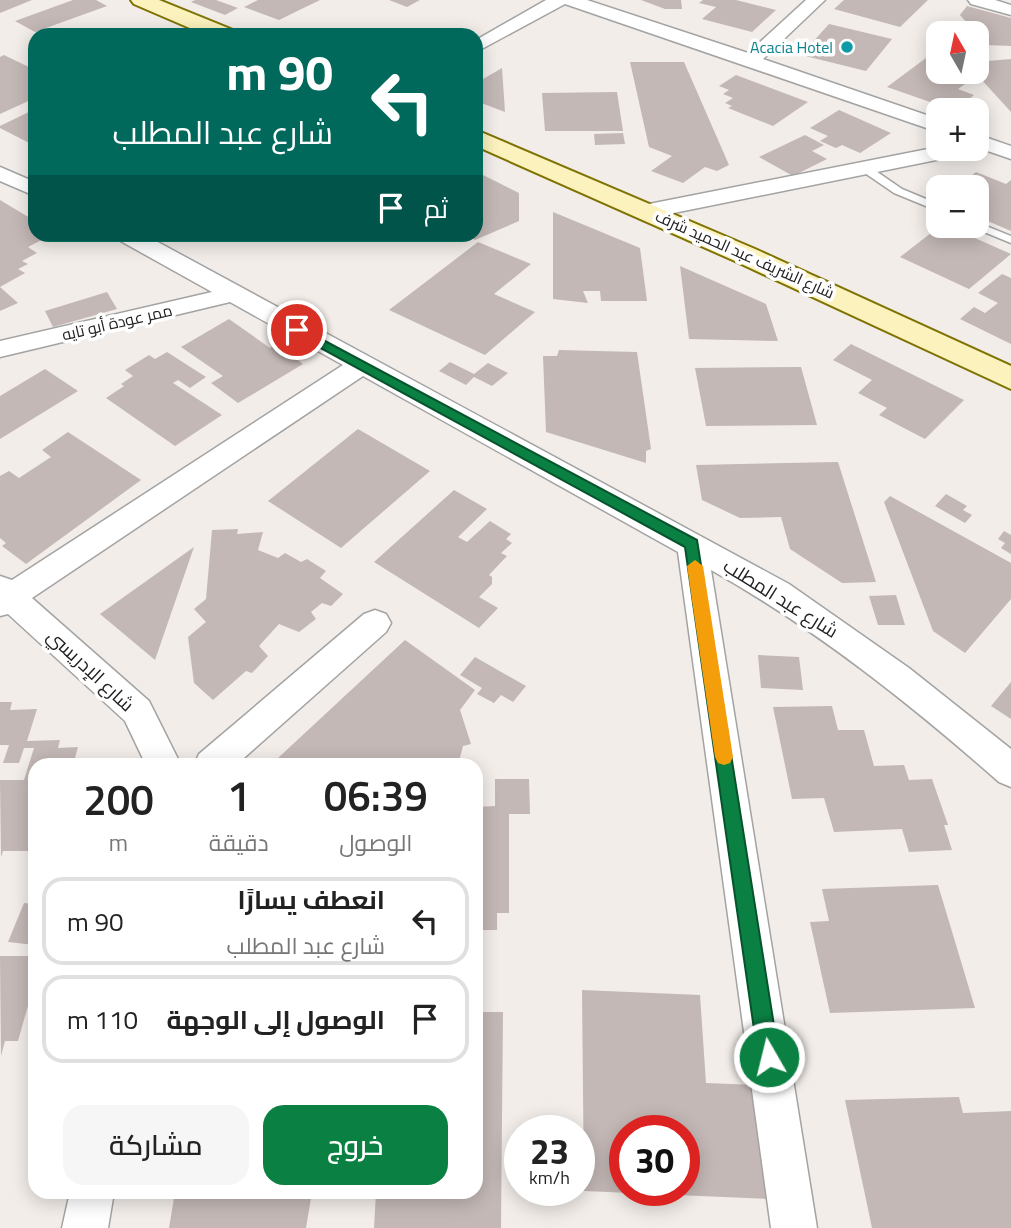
<!DOCTYPE html>
<html lang="ar">
<head>
<meta charset="utf-8">
<style>
	body { margin:0; font-family:"Titillium Web",Cairo,sans-serif; background:#f6f6f6; color:#222; direction:rtl; height:100vh; display:flex; flex-direction:column; font-size:26px; white-space:nowrap }
	* { box-sizing:border-box; margin:0 }
	p { font-size:23px; color:#767676 }
	.icon { flex:none; width:38px; height:38px; fill:none; stroke:currentColor; stroke-width:2; stroke-linecap:round; stroke-linejoin:round }
	.map { position:relative; flex:1; overflow:hidden; direction:ltr }
	.sheet { position:absolute; left:28px; top:758px; width:455px; height:441px; display:flex; flex-direction:column; background:#fff; border-radius:21px; box-shadow:0 4px 18px #0003; direction:rtl }
	.sheet>* { flex:none }
	.guide { position:absolute; left:28px; top:28px; width:455px; height:214px; border-radius:21px; box-shadow:0 4px 18px #0003; direction:rtl; background:#00695c; color:#fff; overflow:hidden }
	.needle { width:46px; rotate:351deg }
	.fabs { position:absolute; left:926px; top:21px; display:grid; gap:14px }
	.fabs a { display:grid; place-items:center; width:63px; height:63px; border-radius:14px; background:#fff; box-shadow:0 4px 18px #0003; font-size:35px }
	.speed { position:absolute; left:504px; top:1115px; display:flex; gap:14px; font-size:35px; font-weight:700; text-align:center }
	.speed>* { display:grid; place-content:center; width:91px; height:91px; border-radius:50%; background:#fff; box-shadow:0 4px 18px #0003; line-height:1 }
	.speed small { font-size:18px; font-weight:400 }
	.speed .limit { border:10px solid #d22; background:#fff; color:#111 }
	.pin { position:absolute; display:grid; place-items:center; width:60px; height:60px; color:#fff; margin:-30px; border:4px solid #fff; border-radius:50%; box-shadow:0 2px 7px #0007 }
	.me { position:absolute; width:77px; margin:-38px; rotate:352deg; stroke-linejoin:round; filter:drop-shadow(0 0 5px #0008) }
	.turn { display:flex; align-items:center; gap:24px; height:147px; padding:0 35px; font-size:32px }
	.turn .icon { width:91px; height:91px; stroke-width:2.5 }
	.turn b { display:block; font-size:49px; line-height:60px }
	.then { display:flex; align-items:center; height:66px; padding:0 35px; background:#0003; gap:14px; font-size:26px }
	.eta { display:flex; justify-content:space-evenly; align-items:center; height:119px; text-align:center }
	.eta b { font-size:42px; font-weight:600; line-height:49px }
	.primary-button { display:flex; gap:14px; margin-top:auto; padding:14px 35px }
	.primary-button a { flex:1; height:80px; border-radius:21px; background:#0b8043; color:#fff; font-size:28px; font-weight:600; line-height:80px; text-align:center }
	.primary-button a+a { background:#f6f6f6; color:#222 }
	ul { padding:0; list-style:none }
	li { display:flex; align-items:center; gap:21px; height:88px; margin:0 14px 10px; padding:0 21px; border:4px solid #e0e0e0; border-radius:21px }
	li div { flex:1 }
	li b { display:block; font-size:26px }
	li em { font-style:normal }
	.map>svg:first-child { display:block }
</style>
</head>
<body>
<div class="map">
<svg width="1011" height="1228" viewBox="0 0 1011 1228">
	<rect width="100%" height="100%" fill="#f2ede9"/>
	<path fill="#c3b8b5" fill-rule="evenodd" d="M 0,0 L 32,0 L 0,13 Z
		M 73,0 L 96,0 L 107,6 L 35,32 L 15,21 Z
		M 195,0 L 216,0 L 238,8 L 225,15 L 191,2 Z
		M 258,0 L 320,0 L 279,20 L 244,7 Z
		M 389,0 L 420,0 L 407,7 Z
		M 641,0 L 681,0 L 682,9 L 665,9 Z
		M 703,0 L 736,0 L 776,10 L 752,32 L 702,19 L 716,7 L 699,3 Z
		M 844,0 L 928,0 L 900,27 L 834,9 Z
		M 967,6 L 1011,18 L 1011,46 L 986,45 L 960,15 Z
		M 829,24 L 892,39 L 866,71 L 801,55 Z
		M 4,55 L 35,70 L 35,98 L 0,114 L 0,57 Z
		M 926,58 L 938,63 L 938,72 L 961,75 L 957,78 L 968,82 L 958,89 L 974,95 L 965,102 L 972,105 L 965,110 L 953,110 L 887,87 Z
		M 1011,59 L 1011,112 L 980,78 L 975,78 L 970,72 L 976,72 L 976,62 Z
		M 630,62 L 684,62 L 729,165 L 717,171 L 705,167 L 683,183 L 651,171 L 672,156 L 649,147 Z
		M 502,68 L 505,112 L 476,101 L 476,83 Z
		M 736,75 L 808,102 L 773,126 L 728,108 L 732,106 L 725,103 L 733,98 L 723,94 L 729,90 L 719,86 Z
		M 617,92 L 623,131 L 545,131 L 542,93 Z
		M 35,109 L 35,146 L 0,128 L 0,126 Z
		M 839,110 L 891,133 L 860,153 L 842,145 L 836,148 L 820,141 L 828,136 L 810,128 Z
		M 623,133 L 625,144 L 595,145 L 594,134 Z
		M 805,135 L 824,145 L 812,151 L 827,159 L 793,176 L 759,157 Z
		M 976,172 L 1006,184 L 1011,180 L 1011,231 L 976,216 L 976,187 L 938,187 L 938,200 L 926,195 L 951,176 L 964,181 Z
		M 481,174 L 519,193 L 519,221 L 475,240 L 464,234 L 476,234 L 476,178 Z
		M 0,200 L 35,221 L 35,234 L 53,234 L 28,247 L 37,253 L 22,261 L 28,264 L 18,269 L 25,273 L 0,287 Z
		M 553,212 L 640,248 L 647,301 L 601,301 L 600,291 L 583,291 L 588,303 L 553,299 Z
		M 940,226 L 948,226 L 1011,254 L 969,289 L 900,257 Z
		M 478,242 L 531,264 L 494,294 L 535,312 L 485,355 L 389,310 Z
		M 680,266 L 766,304 L 778,341 L 689,339 Z
		M 1002,274 L 1011,278 L 1011,344 L 960,319 L 974,307 L 985,313 L 998,303 L 978,293 Z
		M 0,287 L 18,303 L 0,311 Z
		M 107,292 L 117,309 L 53,327 L 45,311 Z
		M 229,319 L 270,348 L 276,344 L 303,364 L 238,403 L 211,383 L 223,376 L 181,347 Z
		M 851,344 L 964,400 L 925,439 L 879,415 L 887,408 L 858,393 L 872,380 L 833,360 Z
		M 559,350 L 637,352 L 651,449 L 646,451 L 646,463 L 546,432 L 543,356 L 557,356 Z
		M 167,352 L 206,377 L 190,388 L 178,380 L 173,383 L 222,415 L 175,446 L 106,398 L 124,386 L 121,384 L 133,376 L 125,370 L 149,355 L 155,359 Z
		M 450,362 L 474,374 L 488,363 L 508,373 L 492,386 L 474,377 L 466,385 L 439,371 Z
		M 801,367 L 817,425 L 706,426 L 695,368 Z
		M 45,369 L 78,391 L 0,439 L 0,396 Z
		M 358,429 L 430,471 L 341,548 L 268,501 Z
		M 68,432 L 141,480 L 26,564 L 2,546 L 6,543 L 0,538 L 0,476 L 9,471 L 19,478 L 51,457 L 42,450 Z
		M 838,462 L 876,582 L 842,583 L 790,549 L 781,517 L 740,518 L 702,500 L 696,465 Z
		M 454,490 L 487,509 L 458,537 L 467,542 L 490,521 L 511,534 L 506,539 L 512,543 L 501,553 L 507,556 L 489,575 L 492,577 L 492,584 L 479,597 L 498,608 L 479,628 L 374,562 Z
		M 946,494 L 967,506 L 963,510 L 972,515 L 965,523 L 935,506 Z
		M 890,496 L 1011,563 L 1011,599 L 965,653 L 933,631 L 884,502 Z
		M 238,529 L 237,534 L 263,532 L 258,550 L 278,558 L 285,553 L 301,562 L 307,559 L 326,571 L 320,578 L 343,594 L 331,606 L 322,603 L 311,612 L 316,619 L 299,632 L 279,624 L 259,646 L 268,656 L 252,673 L 246,671 L 213,700 L 194,683 L 188,637 L 206,622 L 194,609 L 206,599 L 212,530 Z
		M 1004,531 L 1011,535 L 1011,554 L 1001,548 L 1005,543 L 998,539 Z
		M 194,547 L 155,660 L 100,614 Z
		M 896,595 L 905,625 L 878,625 L 869,596 Z
		M 405,640 L 475,690 L 460,710 L 471,744 L 463,746 L 458,765 L 284,765 L 278,758 Z
		M 758,655 L 799,657 L 803,690 L 761,688 Z
		M 475,657 L 526,686 L 513,702 L 501,695 L 494,703 L 477,694 L 482,688 L 460,675 Z
		M 1011,682 L 1011,719 L 991,706 Z
		M 0,702 L 12,702 L 10,710 L 37,709 L 27,741 L 60,740 L 58,748 L 78,747 L 73,765 L 35,765 L 35,851 L 3,851 L 1,857 L 0,780 L 24,780 L 34,748 L 24,748 L 19,763 L 3,763 L 9,745 L 0,745 Z
		M 832,706 L 838,730 L 864,730 L 874,766 L 904,765 L 909,780 L 932,779 L 948,825 L 944,825 L 952,850 L 909,852 L 902,829 L 834,832 L 824,798 L 792,799 L 773,707 Z
		M 495,779 L 529,779 L 530,814 L 509,814 L 509,913 L 497,913 L 497,930 L 476,930 L 476,807 L 495,806 Z
		M 938,885 L 975,1008 L 830,1013 L 810,922 L 829,921 L 822,889 Z
		M 24,903 L 35,904 L 35,945 L 8,942 Z
		M 0,956 L 35,956 L 35,981 L 18,1041 L 5,1041 L 1,1056 Z
		M 582,990 L 700,995 L 706,1083 L 756,1085 L 767,1199 L 584,1191 ZM 625,1130 L 684,1130 L 684,1190 L 625,1190 Z
		M 476,1012 L 503,1012 L 501,1228 L 374,1228 L 376,1192 L 476,1192 Z
		M 959,1097 L 963,1113 L 1011,1111 L 1011,1228 L 872,1228 L 845,1100 Z
		M 175,1192 L 312,1192 L 306,1228 L 169,1228 Z"/>
	<g fill="none" stroke-linecap="round" stroke-linejoin="round">
		<defs>
			<path id="lane" d="M 862,167 L 870,167 L 902,189 L 938,204 L 938,211 L 894,193 L 862,171 Z
				M 976,222 L 1011,236 L 1011,243 L 972,227 L 971,226 L 976,226 Z"/>
			<path id="street" d="M 546,0 L 587,0 L 748,53 L 806,0 L 825,0 L 763,59 L 938,119 L 938,132 L 565,4 L 476,52 L 476,40 Z
				M 968,0 L 995,0 L 1011,5 L 1011,15 L 971,4 Z
				M 976,134 L 1011,146 L 1011,159 L 976,147 Z
				M 938,147 L 971,149 L 968,153 L 961,155 L 649,218 L 641,216 L 638,211 L 641,206 L 649,204 Z
				M 0,167 L 35,182 L 35,196 L 0,181 Z
				M 114,234 L 143,234 L 789,584 L 909,668 L 1011,749 L 1011,787 L 999,782 C 909,703 816,629 711,570 L 817,1228 L 771,1228 L 678,552 L 363,376 L 32,598 L 149,701 L 181,765 L 146,765 L 125,721 L 8,614 L 0,616 L 0,576 L 12,580 L 343,365 L 230,302 L 0,357 L 0,341 L 212,292 L 117,239 Z
				M 375,610 L 386,614 L 391,623 L 386,632 L 236,765 L 194,765 L 199,754 L 364,614 Z
				M 70,1192 L 114,1192 L 108,1228 L 62,1228 Z"/>
			<path id="secondary" d="M 131,0 L 159,0 L 233,30 L 236,35 L 206,35 L 134,4 Z
				M 476,130 L 755,249 L 1011,366 L 1011,389 L 735,261 L 476,146 Z"/>
		</defs>
		<use href="#lane" stroke="#a3a3a3" stroke-width="3"/>
		<use href="#street" stroke="#a3a3a3" stroke-width="3"/>
		<use href="#secondary" stroke="#7f7303" stroke-width="4"/>
		<use href="#lane" fill="#fff" fill-rule="evenodd"/>
		<use href="#street" fill="#fff" fill-rule="evenodd"/>
		<use href="#secondary" fill="#fbf2be" fill-rule="evenodd"/>
	</g>
	<path fill="#0b8043" stroke="#07532c" stroke-width="2" d="M 297,326 L 697,540 L 779,1057 L 776,1065 L 769,1068 L 761,1065 L 758,1057 L 685,547 L 293,333 L 291,330 Z"/>
	<path fill="#f59e0b" d="M 695,560 L 703,566 L 733,757 L 730,763 L 724,765 L 718,763 L 715,757 L 687,566 Z"/>
	<circle fill="#0f9aa8" stroke="#fff" stroke-width="2.5" cx="847" cy="47" r="7"/>
	<g text-anchor="middle" stroke-width="7" stroke-linejoin="round" paint-order="stroke">
		<g font-size="16" fill="#0d838f" stroke="#fff" text-anchor="end">
			<text x="833" y="53">Acacia Hotel</text>
		</g>
		<g font-size="16" fill="#222" stroke="#fff">
			<text transform="translate(745 254) rotate(24)" y="6">شارع الشريف عبد الحميد شرف</text>
			<text transform="translate(117 322) rotate(-13)" y="6">ممر عودة أبو تايه</text>
		</g>
		<g font-size="19" fill="#222" stroke="#fff">
			<text transform="translate(781 598) rotate(32)" y="7">شارع عبد المطلب</text>
			<text transform="translate(91 670) rotate(43)" y="7">شارع الإدريسي</text>
		</g>
	</g>
</svg>
<div class="fabs">
<a><svg class="needle" viewBox="-14 -14 28 28"><path d="M0-13l5 13h-10z" fill="#e53935"/><path d="M0 13l5-13h-10z" fill="#767676"/></svg></a>
<a>+</a>
<a>−</a>
</div>
<div class="speed"><div>23<small>km/h</small></div><div class="limit">30</div></div>
<div class="pin" style="left:297px;top:330px;background:#d93025"><svg class="icon" aria-label="arrive" viewBox="0 0 24 24"><path d="M6 21V4h12l-3 4 3 4H6"/></svg></div>
<svg class="me" style="left:769px;top:1057px" viewBox="-20 -20 40 40"><circle r="17" fill="#0b8043" stroke="#fff" stroke-width="3"/><path d="M0-11L8 9 0 5-8 9z" fill="#fff"/></svg>
<div class="guide">
<div class="turn"><svg class="icon" aria-label="left" viewBox="0 0 24 24"><path d="M17 20v-9H6M10 6l-5 5 5 5"/></svg><div><b>90 m</b>شارع عبد المطلب</div></div>
<div class="then">ثم<svg class="icon" aria-label="arrive" viewBox="0 0 24 24"><path d="M6 21V4h12l-3 4 3 4H6"/></svg></div>
</div>
<section class="sheet">
<div class="eta">
<div><b>06:39</b><p>الوصول</p></div>
<div><b>1</b><p>دقيقة</p></div>
<div><b>200</b><p>m</p></div>
</div>
<ul>
<li><svg class="icon" aria-label="left" viewBox="0 0 24 24"><path d="M17 20v-9H6M10 6l-5 5 5 5"/></svg><div><b>انعطف يسارًا</b><p>شارع عبد المطلب</p></div><em>90 m</em></li>
<li><svg class="icon" aria-label="arrive" viewBox="0 0 24 24"><path d="M6 21V4h12l-3 4 3 4H6"/></svg><div><b>الوصول إلى الوجهة</b></div><em>110 m</em></li>
</ul>
<div class="primary-button"><a>خروج</a><a>مشاركة</a></div>
</section>
</div>
</body>
</html>
